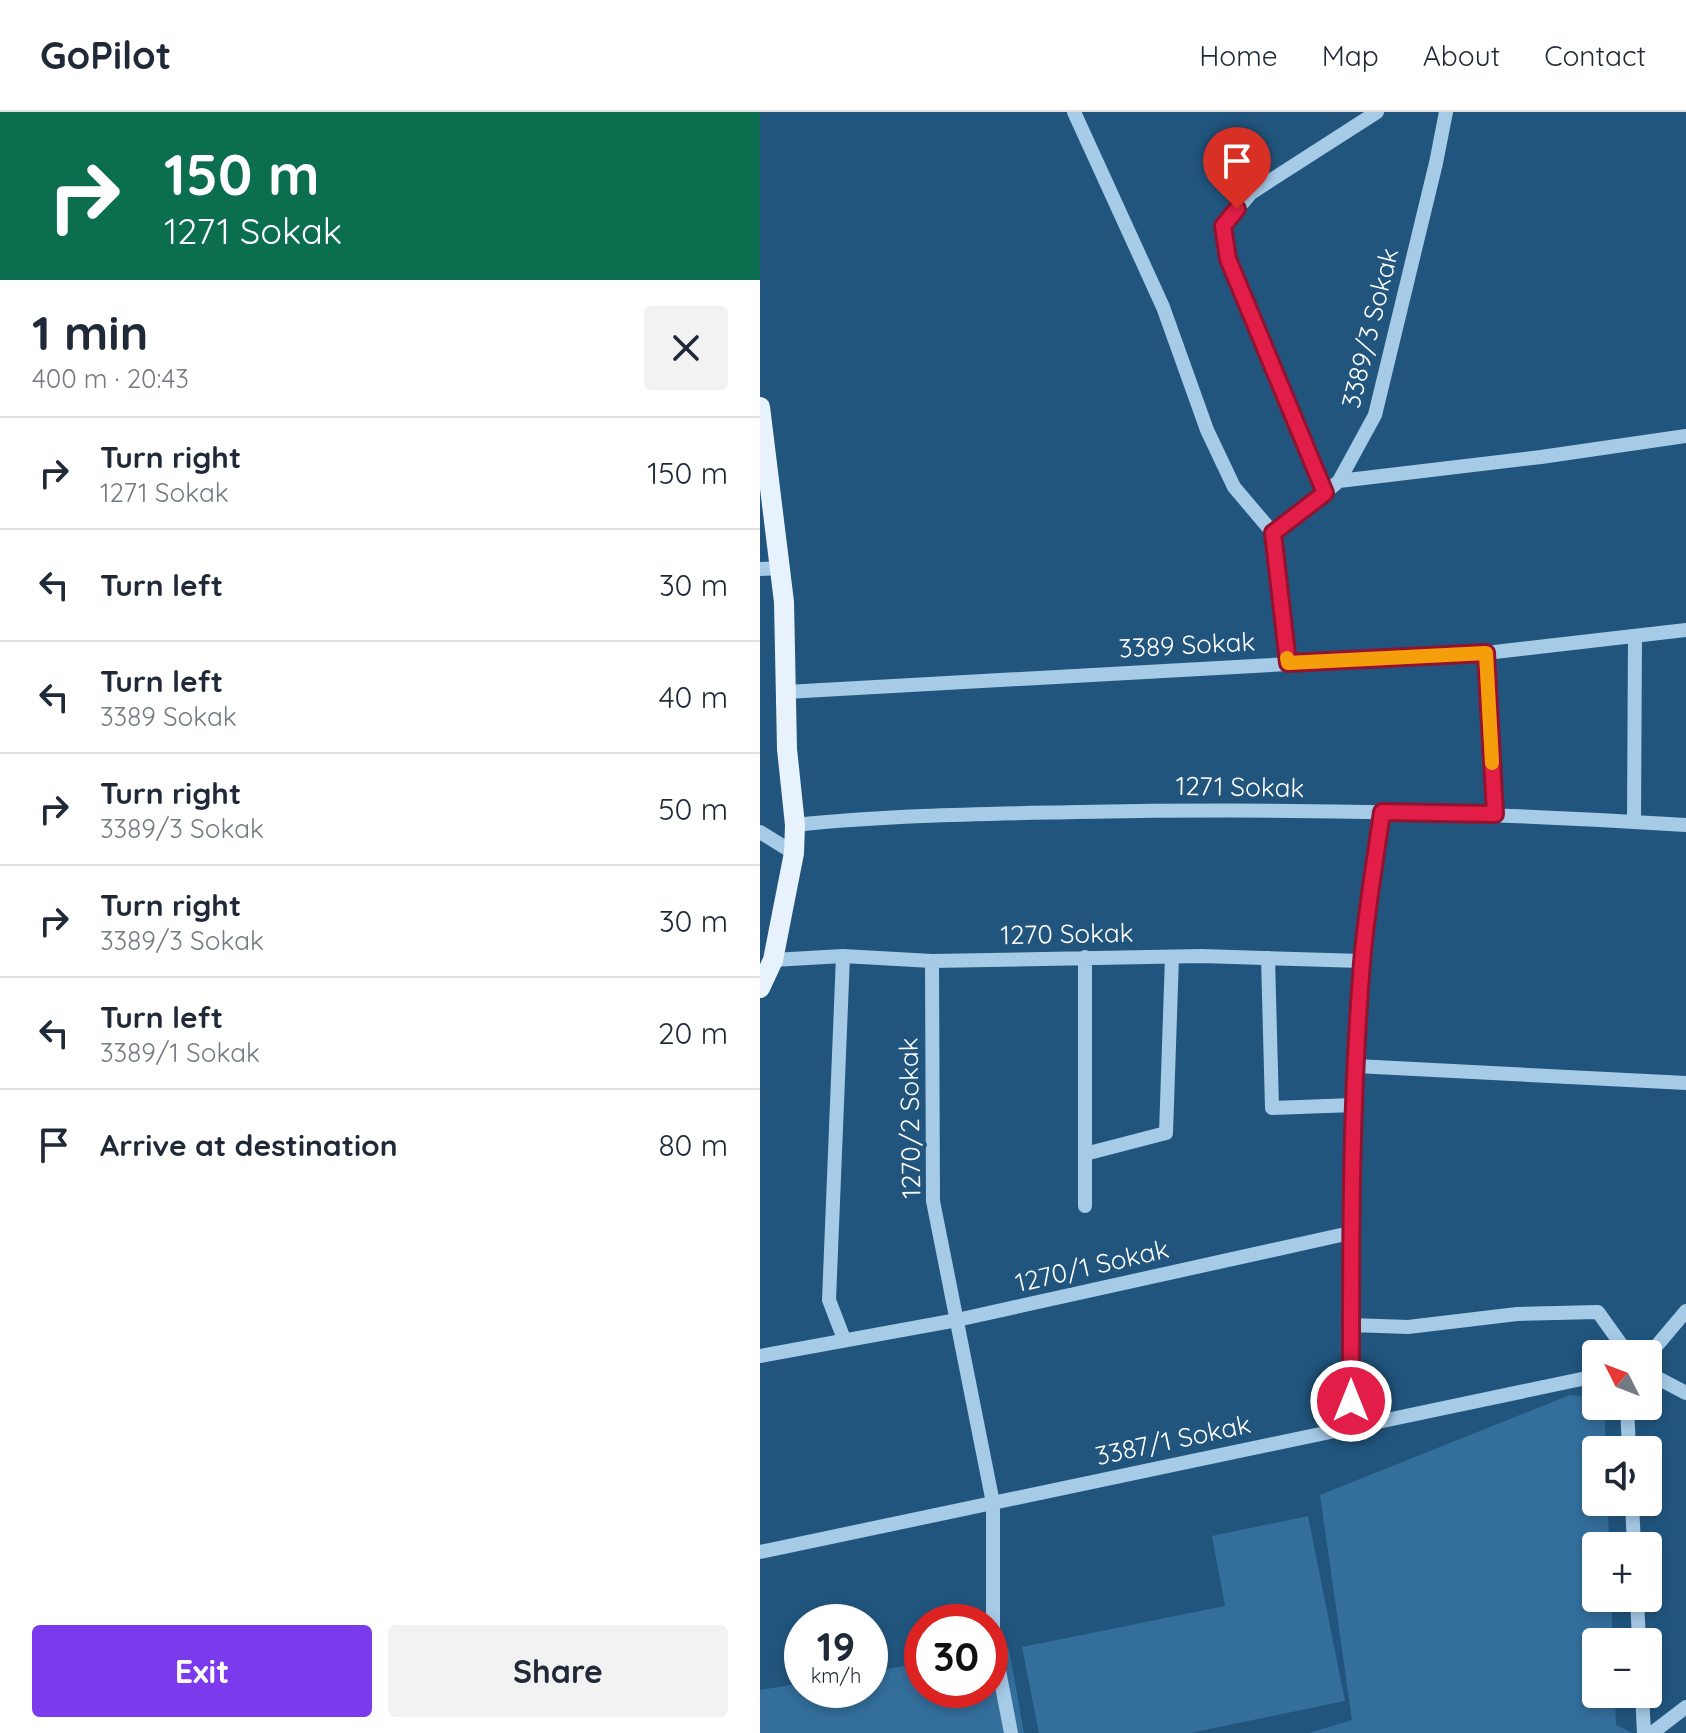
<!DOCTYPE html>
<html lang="en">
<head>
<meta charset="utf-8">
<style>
	body { margin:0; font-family:Quicksand,sans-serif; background:#f2f2f3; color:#1f2937; height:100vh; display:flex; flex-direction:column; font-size:30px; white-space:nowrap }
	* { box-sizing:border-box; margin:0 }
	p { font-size:26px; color:#747a83 }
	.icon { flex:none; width:44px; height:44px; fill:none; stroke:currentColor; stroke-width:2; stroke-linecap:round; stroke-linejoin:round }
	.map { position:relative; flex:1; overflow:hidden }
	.side { display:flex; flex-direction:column; background:#fff; width:760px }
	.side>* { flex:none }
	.banner { background:#0b6e4f; color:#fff; overflow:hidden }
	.needle { width:52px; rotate:312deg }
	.fabs { position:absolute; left:822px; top:1228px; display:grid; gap:16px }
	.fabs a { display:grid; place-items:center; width:80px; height:80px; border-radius:8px; background:#fff; box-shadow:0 4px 12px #0003; font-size:40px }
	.speed { position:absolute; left:24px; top:1492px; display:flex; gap:16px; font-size:40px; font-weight:700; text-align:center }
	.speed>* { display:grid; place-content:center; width:104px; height:104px; border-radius:50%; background:#fff; box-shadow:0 4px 12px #0003; line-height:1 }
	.speed small { font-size:20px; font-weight:400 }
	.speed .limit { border:12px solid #d22; background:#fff; color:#111 }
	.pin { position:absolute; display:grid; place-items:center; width:68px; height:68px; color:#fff; margin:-82px -34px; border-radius:50% 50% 50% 0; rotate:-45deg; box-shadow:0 0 8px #0007 }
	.pin .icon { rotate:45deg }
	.me { position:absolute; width:88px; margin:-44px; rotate:0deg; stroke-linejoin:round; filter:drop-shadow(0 0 6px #0008) }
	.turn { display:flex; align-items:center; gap:28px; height:168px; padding:0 32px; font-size:36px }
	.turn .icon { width:104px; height:104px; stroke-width:2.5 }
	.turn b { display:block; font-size:56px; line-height:68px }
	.round { display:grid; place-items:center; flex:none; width:84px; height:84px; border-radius:8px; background:#f2f2f3 }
	.headline { display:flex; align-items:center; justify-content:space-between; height:136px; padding:0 32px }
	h1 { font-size:48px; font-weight:800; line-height:60px }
	.cta { display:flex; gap:16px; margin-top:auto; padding:16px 32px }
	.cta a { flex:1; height:92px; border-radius:8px; background:#7c3aed; color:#fff; font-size:32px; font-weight:800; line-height:92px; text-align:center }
	.cta a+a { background:#f2f2f3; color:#1f2937 }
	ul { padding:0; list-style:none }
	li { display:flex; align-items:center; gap:24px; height:112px; padding:0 32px; border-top:2px solid #e0e1e3 }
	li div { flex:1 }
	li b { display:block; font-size:30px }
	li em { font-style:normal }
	header { display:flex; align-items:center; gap:48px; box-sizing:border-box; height:112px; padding:0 40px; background:#fff; border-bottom:2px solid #e0e1e3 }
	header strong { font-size:38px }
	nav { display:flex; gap:44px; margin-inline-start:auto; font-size:28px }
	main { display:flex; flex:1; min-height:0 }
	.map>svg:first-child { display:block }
</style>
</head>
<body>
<header>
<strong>GoPilot</strong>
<nav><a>Home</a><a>Map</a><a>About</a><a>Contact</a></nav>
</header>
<main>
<section class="side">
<div class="banner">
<div class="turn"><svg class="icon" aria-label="right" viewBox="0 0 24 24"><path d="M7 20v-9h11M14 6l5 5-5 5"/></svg><div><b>150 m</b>1271 Sokak</div></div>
</div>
<div class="headline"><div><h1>1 min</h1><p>400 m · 20:43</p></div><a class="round"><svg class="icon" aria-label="close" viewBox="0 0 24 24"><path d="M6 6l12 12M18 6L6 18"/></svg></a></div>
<ul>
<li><svg class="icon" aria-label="right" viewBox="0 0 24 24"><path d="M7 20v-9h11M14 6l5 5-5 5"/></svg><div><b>Turn right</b><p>1271 Sokak</p></div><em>150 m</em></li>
<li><svg class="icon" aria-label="left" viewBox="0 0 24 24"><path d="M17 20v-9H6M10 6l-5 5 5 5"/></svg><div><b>Turn left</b></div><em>30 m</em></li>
<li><svg class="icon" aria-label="left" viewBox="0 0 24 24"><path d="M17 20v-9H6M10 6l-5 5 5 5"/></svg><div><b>Turn left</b><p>3389 Sokak</p></div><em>40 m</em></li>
<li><svg class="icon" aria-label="right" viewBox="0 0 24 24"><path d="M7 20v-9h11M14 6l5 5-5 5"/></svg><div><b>Turn right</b><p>3389/3 Sokak</p></div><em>50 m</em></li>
<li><svg class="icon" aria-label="right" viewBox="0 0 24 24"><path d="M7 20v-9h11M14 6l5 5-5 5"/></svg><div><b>Turn right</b><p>3389/3 Sokak</p></div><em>30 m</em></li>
<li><svg class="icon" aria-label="left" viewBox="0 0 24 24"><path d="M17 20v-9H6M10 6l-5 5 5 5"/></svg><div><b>Turn left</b><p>3389/1 Sokak</p></div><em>20 m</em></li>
<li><svg class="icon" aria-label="arrive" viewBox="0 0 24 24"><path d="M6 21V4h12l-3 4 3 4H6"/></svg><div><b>Arrive at destination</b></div><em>80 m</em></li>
</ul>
<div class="cta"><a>Exit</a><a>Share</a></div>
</section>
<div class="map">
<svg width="926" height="1621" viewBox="0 0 926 1621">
	<rect width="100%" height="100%" fill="#21557e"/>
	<path fill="#346f9c" d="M 810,1283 L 836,1285 L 836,1294 L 844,1294 L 846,1338 L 836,1338 L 836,1390 L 848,1390 L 849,1434 L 836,1434 L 836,1486 L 851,1486 L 853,1530 L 836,1530 L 836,1582 L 855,1582 L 856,1613 L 872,1621 L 549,1621 L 592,1608 L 560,1383 Z
		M 548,1404 L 585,1589 L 430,1621 L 279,1621 L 262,1535 L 465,1494 L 452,1424 Z
		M 249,1537 L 264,1621 L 0,1621 L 0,1578 L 42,1571 L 42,1578 L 110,1578 L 110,1560 L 162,1551 L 162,1578 L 230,1578 L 230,1540 Z"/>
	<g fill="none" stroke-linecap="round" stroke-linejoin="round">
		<path stroke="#a6cbe7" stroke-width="14" d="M 314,0 L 403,195 L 447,318 L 474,375 L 513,421
			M 579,369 L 781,345 L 926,324
			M 565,381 L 468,147 L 463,114 L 491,81 L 617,0
			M 0,457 L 19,456
			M 726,541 L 735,702
			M 528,551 L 513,421 L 539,403 L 579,369 L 615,303 L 676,51 L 686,0
			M 26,580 L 726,541 L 926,518
			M 874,710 L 875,524
			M 35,713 C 129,703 224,702 319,700 C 522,696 724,700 926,713
			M 0,720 L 34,741
			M 83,844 L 69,1188 L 84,1227
			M 325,845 L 325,1094
			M 508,846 L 512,996 L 594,993
			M 13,848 L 83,844 L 172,849 L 441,844 L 602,849
			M 172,849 L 173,1089 L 233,1391 L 233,1527 L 251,1621
			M 596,954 L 926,971
			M 325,1042 L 406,1021 L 412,845
			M 591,1213 L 648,1215 L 757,1202 L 838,1200 L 868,1242
			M 0,1244 L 197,1208 L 590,1121
			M 888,1244 L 926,1199
			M 888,1261 L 926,1281
			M 867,1294 L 869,1338
			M 591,1314 C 591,1160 590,1005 602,851 C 606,801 615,751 622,700
			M 872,1390 L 874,1434
			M 0,1440 L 836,1264
			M 877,1486 L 879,1530
			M 882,1582 L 884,1621
			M 892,1621 L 926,1595"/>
		<path stroke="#e7f2fd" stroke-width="20" d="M 0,295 L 24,490 L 27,637 L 35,713 L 34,741 L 13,848 L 0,876"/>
	</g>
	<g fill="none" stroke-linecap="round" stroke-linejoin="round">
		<defs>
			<path id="route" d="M 477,97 L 463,114 L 468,147 L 565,381 L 513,421 L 528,551 L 726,541 L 735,702 L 622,700 C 615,750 606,801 602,851 C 590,997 591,1143 591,1289"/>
		</defs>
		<use href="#route" stroke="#92132f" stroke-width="20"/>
		<use href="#route" stroke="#e11d48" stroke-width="14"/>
		<path stroke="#f59e0b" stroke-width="14" d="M 527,546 L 528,551 L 726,541 L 732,651"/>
	</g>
	<g text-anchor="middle" stroke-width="8" stroke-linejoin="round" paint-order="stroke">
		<g font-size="26" fill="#fff" stroke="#21557e">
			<text transform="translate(610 216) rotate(-76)" y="9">3389/3 Sokak</text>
			<text transform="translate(427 533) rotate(-3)" y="9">3389 Sokak</text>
			<text transform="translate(480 675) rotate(1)" y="9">1271 Sokak</text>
			<text transform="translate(307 822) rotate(-1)" y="9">1270 Sokak</text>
			<text transform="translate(150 1006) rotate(-91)" y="9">1270/2 Sokak</text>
			<text transform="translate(332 1154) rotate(-13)" y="9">1270/1 Sokak</text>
			<text transform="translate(413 1328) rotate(-12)" y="9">3387/1 Sokak</text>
		</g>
	</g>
</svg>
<div class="fabs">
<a><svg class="needle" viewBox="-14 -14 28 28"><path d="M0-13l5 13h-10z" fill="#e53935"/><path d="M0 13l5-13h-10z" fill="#747a83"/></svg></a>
<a><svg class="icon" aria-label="sound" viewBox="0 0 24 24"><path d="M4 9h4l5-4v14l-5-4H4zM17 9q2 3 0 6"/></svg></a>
<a>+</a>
<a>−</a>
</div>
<div class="speed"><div>19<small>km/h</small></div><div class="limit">30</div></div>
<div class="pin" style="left:477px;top:97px;background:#d93025"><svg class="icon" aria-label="arrive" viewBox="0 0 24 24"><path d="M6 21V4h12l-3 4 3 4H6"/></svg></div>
<svg class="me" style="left:591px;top:1289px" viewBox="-20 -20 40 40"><circle r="17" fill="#e11d48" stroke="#fff" stroke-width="3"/><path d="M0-11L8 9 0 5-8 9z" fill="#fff"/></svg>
</div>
</main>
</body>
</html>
